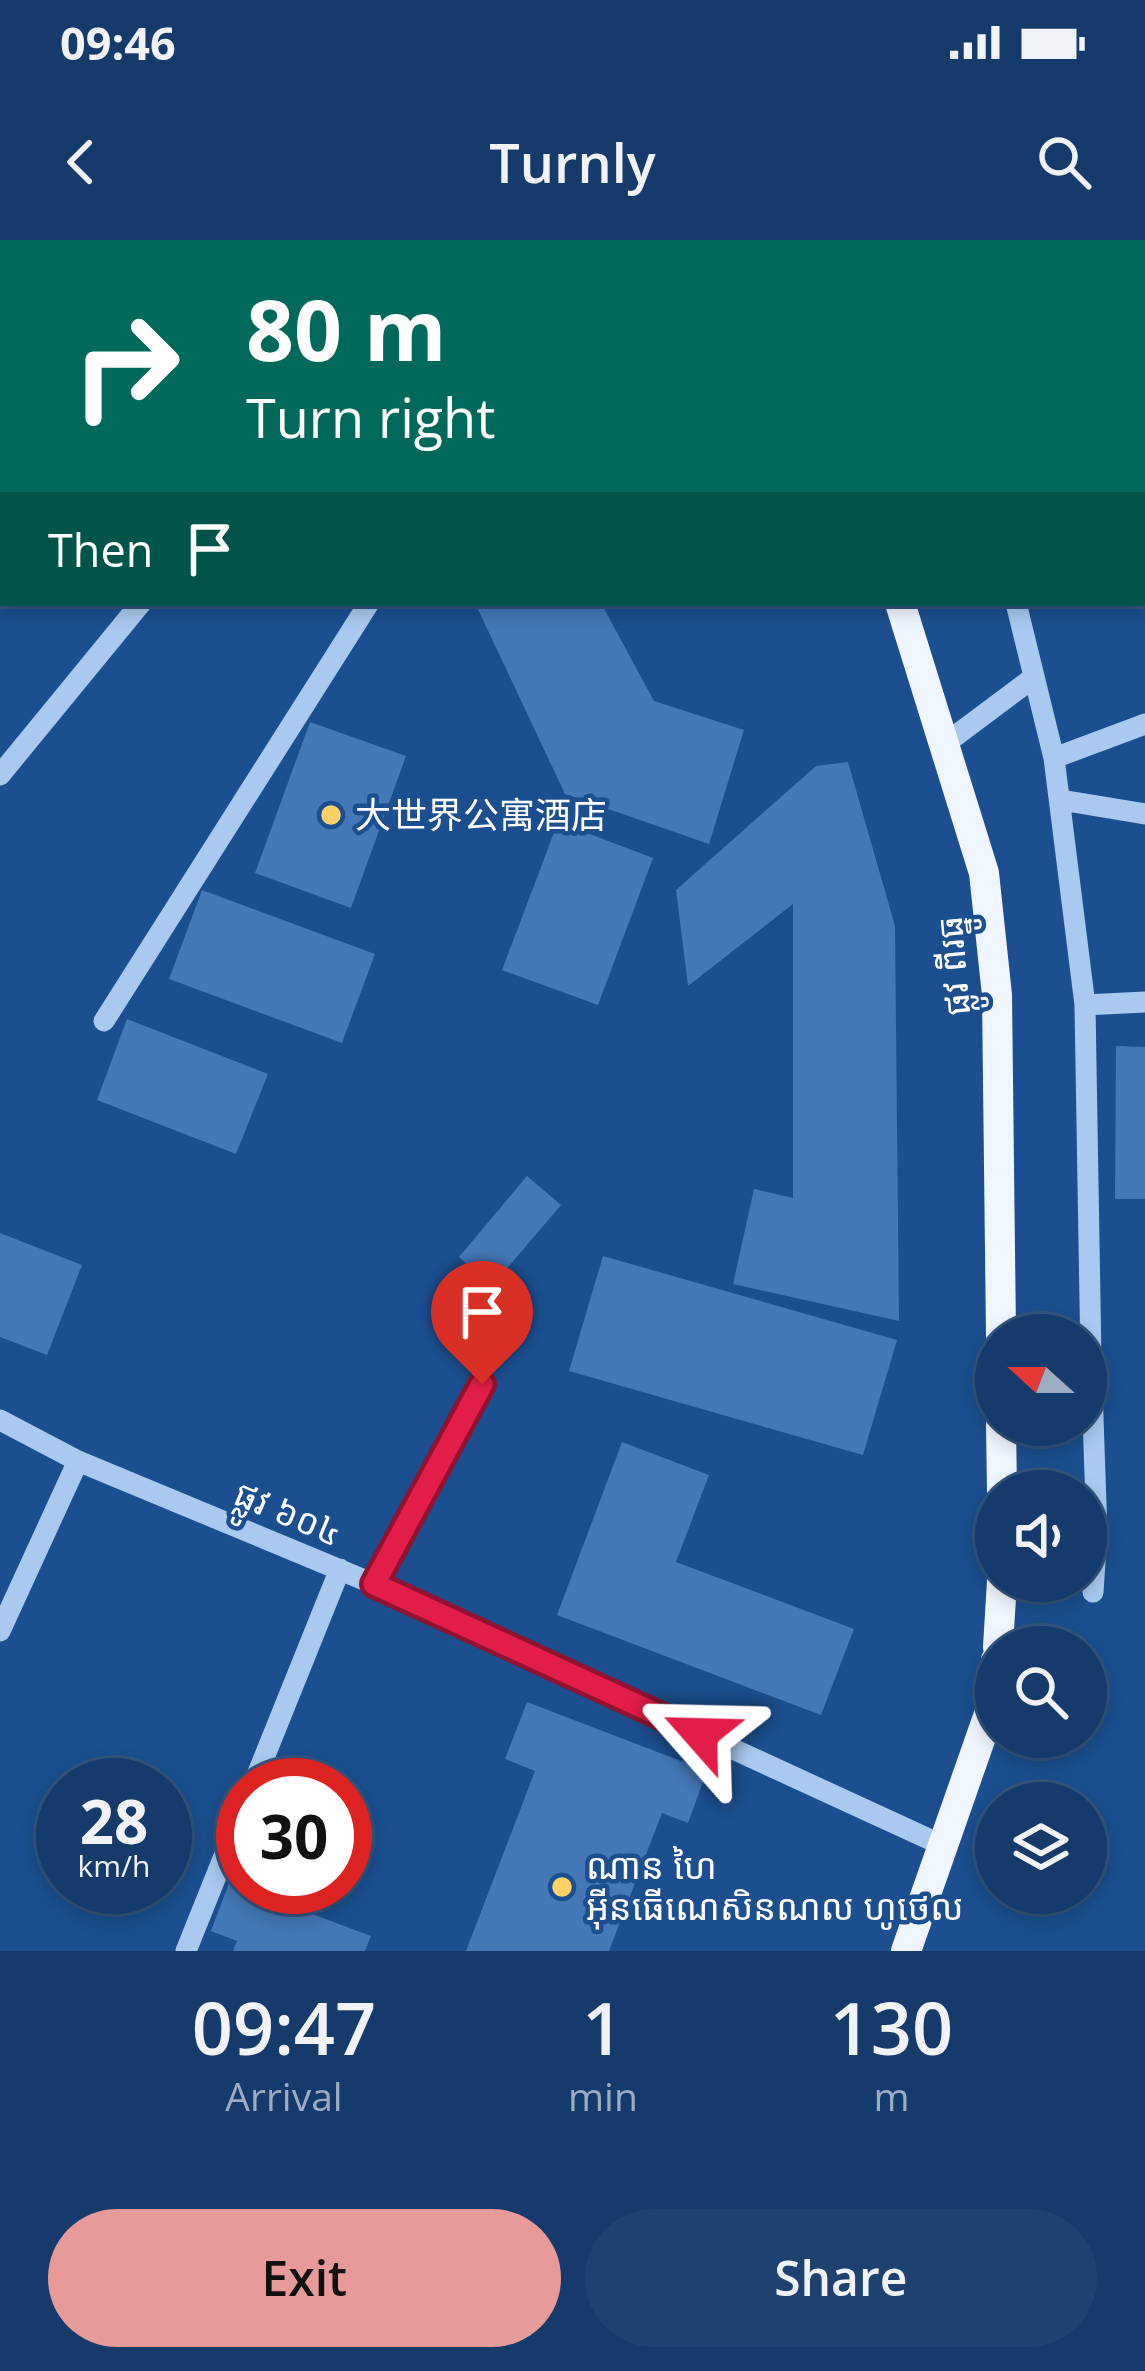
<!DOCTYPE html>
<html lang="en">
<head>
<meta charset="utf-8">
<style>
	body { margin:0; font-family:"Open Sans","Noto Sans SC","Noto Sans Khmer",sans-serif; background:#1d4271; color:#f1f3f6; height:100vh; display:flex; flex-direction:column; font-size:45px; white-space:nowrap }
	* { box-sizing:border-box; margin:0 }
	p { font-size:39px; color:#9dadc1 }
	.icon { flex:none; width:66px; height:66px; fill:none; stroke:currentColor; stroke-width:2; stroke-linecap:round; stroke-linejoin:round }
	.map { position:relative; height:1711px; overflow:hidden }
	.panel { display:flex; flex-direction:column; background:#143b6b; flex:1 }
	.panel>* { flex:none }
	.top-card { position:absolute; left:0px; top:0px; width:1146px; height:366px; box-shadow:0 6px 18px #0003,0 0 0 3px #33557e; background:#00695c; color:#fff; overflow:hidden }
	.needle { width:78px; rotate:291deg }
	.fabs { position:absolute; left:975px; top:1074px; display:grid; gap:24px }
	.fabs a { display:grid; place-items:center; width:132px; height:132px; border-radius:50%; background:#143b6b; box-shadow:0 6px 18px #0003,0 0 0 3px #33557e; font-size:60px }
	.speed { position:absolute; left:36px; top:1518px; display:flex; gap:24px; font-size:60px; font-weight:700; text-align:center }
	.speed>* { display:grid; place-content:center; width:156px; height:156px; border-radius:50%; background:#143b6b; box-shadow:0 6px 18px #0003,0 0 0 3px #33557e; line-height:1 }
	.speed small { font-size:30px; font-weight:400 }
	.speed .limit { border:18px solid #d22; background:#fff; color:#111 }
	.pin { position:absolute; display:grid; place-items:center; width:102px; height:102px; color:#fff; margin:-123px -51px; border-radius:50% 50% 50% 0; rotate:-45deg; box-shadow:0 0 12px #0007 }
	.pin .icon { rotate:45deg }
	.me { position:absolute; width:132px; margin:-66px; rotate:295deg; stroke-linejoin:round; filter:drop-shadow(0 0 9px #0008) }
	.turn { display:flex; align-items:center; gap:42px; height:252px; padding:0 48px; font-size:54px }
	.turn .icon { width:156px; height:156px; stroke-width:2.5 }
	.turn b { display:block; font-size:84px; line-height:102px }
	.then { display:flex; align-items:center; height:114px; padding:0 48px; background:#0003; gap:24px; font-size:45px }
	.eta { display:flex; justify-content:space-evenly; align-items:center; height:204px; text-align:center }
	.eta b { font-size:72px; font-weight:600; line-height:84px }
	.action { display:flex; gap:24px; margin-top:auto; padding:24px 48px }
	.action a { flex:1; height:138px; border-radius:72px; background:#e69b98; color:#111; font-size:48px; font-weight:600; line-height:138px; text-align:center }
	.action a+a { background:#1d4271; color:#f1f3f6 }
	.status { display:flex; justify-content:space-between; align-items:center; height:84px; padding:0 60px; background:#143b6b; direction:ltr }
	.status svg { height:33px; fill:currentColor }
	header { display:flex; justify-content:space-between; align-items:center; height:156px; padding:0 48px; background:#143b6b; font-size:54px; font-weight:600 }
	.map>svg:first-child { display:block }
</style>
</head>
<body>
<div class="status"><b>09:46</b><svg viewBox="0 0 49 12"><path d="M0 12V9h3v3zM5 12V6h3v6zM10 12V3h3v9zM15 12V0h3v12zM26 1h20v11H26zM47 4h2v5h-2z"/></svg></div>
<header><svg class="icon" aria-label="back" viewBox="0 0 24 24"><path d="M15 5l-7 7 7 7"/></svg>Turnly<svg class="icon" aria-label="search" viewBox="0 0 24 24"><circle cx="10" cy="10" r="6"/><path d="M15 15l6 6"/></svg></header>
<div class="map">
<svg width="1145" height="1711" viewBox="0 0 1145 1711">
	<rect width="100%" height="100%" fill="#1b4f8f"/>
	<path fill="#4478b7" d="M 475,363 L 601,363 L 654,461 L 744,490 L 709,604 L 565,554 Z
		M 310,482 L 406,516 L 351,668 L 255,633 Z
		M 848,522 L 895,686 L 899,1081 L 733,1044 L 754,949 L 793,958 L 793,664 L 688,746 L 676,650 L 816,526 Z
		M 558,582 L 653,618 L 598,765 L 502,730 Z
		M 202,650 L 375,714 L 342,803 L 169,739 Z
		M 127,779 L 268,834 L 236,914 L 97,860 Z
		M 1116,806 L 1145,807 L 1145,959 L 1115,959 Z
		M 527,936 L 561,965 L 492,1046 L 459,1017 Z
		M 0,993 L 82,1025 L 47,1115 L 0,1097 Z
		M 603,1016 L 897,1100 L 863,1215 L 569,1131 Z
		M 622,1202 L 709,1235 L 676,1322 L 854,1389 L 821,1475 L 557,1375 Z
		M 527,1462 L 707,1531 L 688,1583 L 662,1573 L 609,1711 L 466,1711 L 535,1531 L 505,1519 Z
		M 229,1643 L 371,1696 L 365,1711 L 233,1711 L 237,1701 L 211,1691 Z"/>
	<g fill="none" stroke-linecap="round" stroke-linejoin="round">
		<path stroke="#a9c9ee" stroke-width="21" d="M 347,3 L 349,0
			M 1143,202 L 1145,202
			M 1143,290 L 1145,292
			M 1016,363 L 1054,518 L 1085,765 L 1091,1120 L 1086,1123
			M 946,503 L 1033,438
			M 1054,518 L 1145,484
			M 0,535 L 141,363
			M 1061,560 L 1145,574
			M 1085,765 L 1145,762
			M 104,781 L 369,363
			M 1091,1120 L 1097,1292 L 1093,1352
			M 0,1180 L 78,1221 L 374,1344 L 944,1606
			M 374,1344 L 482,1144
			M 0,1391 L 78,1221
			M 253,1545 L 340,1329
			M 186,1711 L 243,1569"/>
		<path stroke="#f0f6ff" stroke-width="30" d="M 626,0 L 630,3
			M 900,363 L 984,633 L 997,755 L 1001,1095
			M 1001,1185 L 1002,1251
			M 998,1407 L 1002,1341
			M 906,1711 L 989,1474 L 996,1420"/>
	</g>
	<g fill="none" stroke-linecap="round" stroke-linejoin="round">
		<defs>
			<path id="route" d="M 482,1144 L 374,1344 L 700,1494"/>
		</defs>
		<use href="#route" stroke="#92132f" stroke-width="30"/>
		<use href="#route" stroke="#e11d48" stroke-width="21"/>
	</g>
	<g fill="#ffd166" stroke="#1b4f8f" stroke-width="4.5">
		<circle cx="331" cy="575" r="12"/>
		<circle cx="562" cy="1647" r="12"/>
	</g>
	<g text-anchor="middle" stroke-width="9" stroke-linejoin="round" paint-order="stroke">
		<g font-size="36" fill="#fff" stroke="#1b4f8f" text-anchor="start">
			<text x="355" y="588">大世界公寓酒店</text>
			<text x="586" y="1639">ណាន ហៃ<tspan x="586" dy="41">អ៊ីនធើណេសិនណល ហូថេល</tspan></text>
		</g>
		<g font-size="36" fill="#fff" stroke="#1b4f8f">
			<text transform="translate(953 726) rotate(-95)" y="13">ផ្លូវ ពីរធ្នូ</text>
			<text transform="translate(288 1273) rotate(23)" y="13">ផ្លូវ ៦០៤</text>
		</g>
	</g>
</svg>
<div class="fabs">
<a><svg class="needle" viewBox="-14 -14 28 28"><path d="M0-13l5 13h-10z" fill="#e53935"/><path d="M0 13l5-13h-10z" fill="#9dadc1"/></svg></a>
<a><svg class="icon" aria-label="sound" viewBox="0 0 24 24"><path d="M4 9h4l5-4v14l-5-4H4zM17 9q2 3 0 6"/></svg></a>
<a><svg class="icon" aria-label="search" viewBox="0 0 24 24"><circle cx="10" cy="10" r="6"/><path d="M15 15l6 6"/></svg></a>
<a><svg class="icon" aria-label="layers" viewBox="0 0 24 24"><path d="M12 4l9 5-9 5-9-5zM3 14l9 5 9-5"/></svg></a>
</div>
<div class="speed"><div>28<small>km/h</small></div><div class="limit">30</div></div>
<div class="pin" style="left:482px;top:1144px;background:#d93025"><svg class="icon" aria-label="arrive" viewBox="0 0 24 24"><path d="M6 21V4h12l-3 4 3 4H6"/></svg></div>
<svg class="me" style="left:700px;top:1494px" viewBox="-20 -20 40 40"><path d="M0-17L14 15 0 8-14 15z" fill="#e11d48" stroke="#fff" stroke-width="4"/></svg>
<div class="top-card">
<div class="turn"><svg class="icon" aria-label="right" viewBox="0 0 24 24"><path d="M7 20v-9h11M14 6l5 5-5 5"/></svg><div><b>80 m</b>Turn right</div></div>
<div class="then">Then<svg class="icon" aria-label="arrive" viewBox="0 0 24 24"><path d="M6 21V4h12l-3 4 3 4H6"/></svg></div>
</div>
</div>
<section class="panel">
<div class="eta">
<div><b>09:47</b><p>Arrival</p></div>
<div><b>1</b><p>min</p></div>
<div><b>130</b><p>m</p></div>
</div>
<div class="action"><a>Exit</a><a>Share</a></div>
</section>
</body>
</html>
